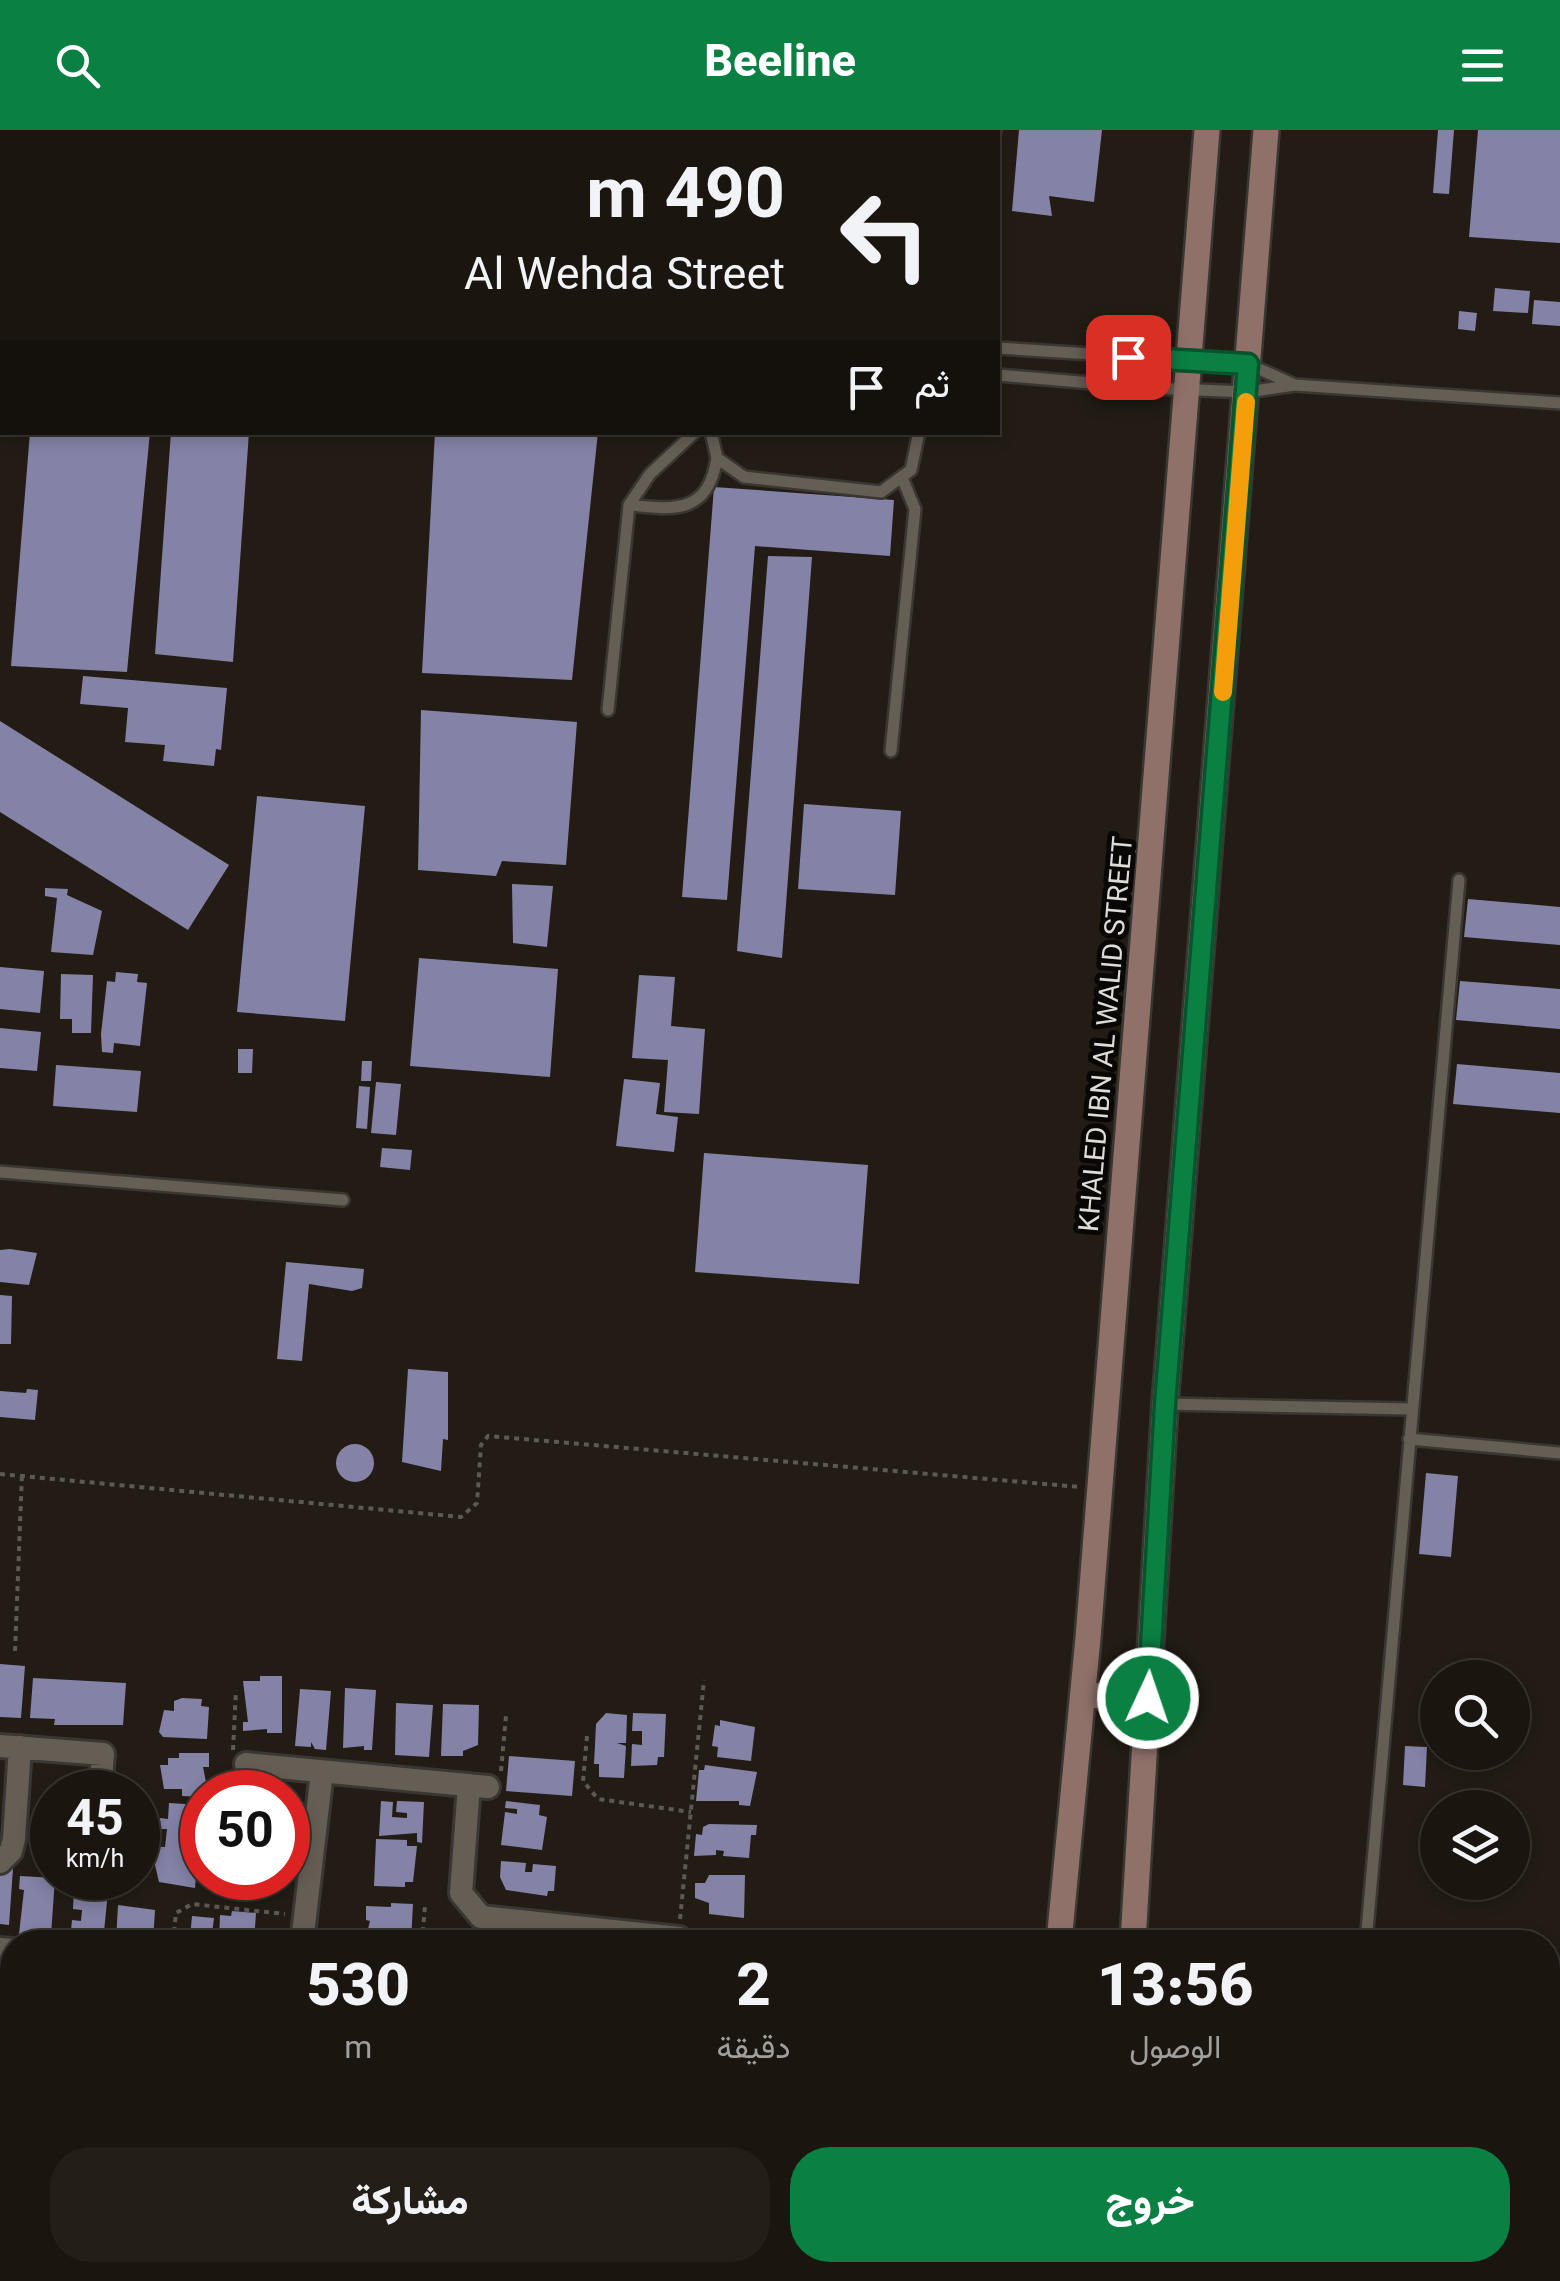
<!DOCTYPE html>
<html lang="ar">
<head>
<meta charset="utf-8">
<style>
	body { margin:0; font-family:Georgia,Vazirmatn,serif; background:#231e18; color:#f1f3f6; direction:rtl; height:100vh; display:flex; flex-direction:column; font-size:38px; white-space:nowrap }
	* { box-sizing:border-box; margin:0 }
	p { font-size:32px; color:#9f9f9e }
	.icon { flex:none; width:55px; height:55px; fill:none; stroke:currentColor; stroke-width:2; stroke-linecap:round; stroke-linejoin:round }
	.map { position:relative; flex:1; overflow:hidden; direction:ltr }
	.drawer { position:absolute; left:0px; top:1800px; width:1560px; height:352px; display:flex; flex-direction:column; background:#1a150f; border-radius:40px 40px 0 0; box-shadow:0 5px 15px #0003,0 0 0 2px #38342f; direction:rtl }
	.drawer>* { flex:none }
	.hud { position:absolute; left:0px; top:0px; width:1000px; height:305px; box-shadow:0 5px 15px #0003,0 0 0 2px #38342f; direction:rtl; background:#1a150f; color:#f1f3f6; overflow:hidden }
	.tools { position:absolute; left:1420px; top:1530px; display:grid; gap:20px }
	.tools a { display:grid; place-items:center; width:110px; height:110px; border-radius:50%; background:#1a150f; box-shadow:0 5px 15px #0003,0 0 0 2px #38342f; font-size:50px }
	.speed { position:absolute; left:30px; top:1640px; display:flex; gap:20px; font-size:50px; font-weight:700; text-align:center }
	.speed>* { display:grid; place-content:center; width:130px; height:130px; border-radius:50%; background:#1a150f; box-shadow:0 5px 15px #0003,0 0 0 2px #38342f; line-height:1 }
	.speed small { font-size:25px; font-weight:400 }
	.speed .limit { border:15px solid #d22; background:#fff; color:#111 }
	.pin { position:absolute; display:grid; place-items:center; width:85px; height:85px; color:#fff; margin:-42px; border-radius:20px; box-shadow:0 5px 15px #0006 }
	.me { position:absolute; width:110px; margin:-55px; rotate:3deg; stroke-linejoin:round; filter:drop-shadow(0 0 8px #0008) }
	.turn { display:flex; align-items:center; gap:35px; height:210px; padding:0 50px; font-size:45px }
	.turn .icon { width:130px; height:130px; stroke-width:2.5 }
	.turn b { display:block; font-size:70px; line-height:85px }
	.then { display:flex; align-items:center; height:95px; padding:0 50px; background:#0003; gap:20px; font-size:38px }
	.eta { display:flex; justify-content:space-evenly; align-items:center; height:170px; text-align:center }
	.eta b { font-size:60px; font-weight:800; line-height:70px }
	.cta { display:flex; gap:20px; margin-top:auto; padding:20px 50px }
	.cta a { flex:1; height:115px; border-radius:40px; background:#0b8043; color:#fff; font-size:40px; font-weight:800; line-height:115px; text-align:center }
	.cta a+a { background:#231e18; color:#f1f3f6 }
	header { display:flex; justify-content:space-between; align-items:center; height:130px; padding:0 50px; background:#0b8043; color:#fff; font-size:45px; font-weight:800 }
	.map>svg:first-child { display:block }
</style>
</head>
<body>
<header><svg class="icon" aria-label="menu" viewBox="0 0 24 24"><path d="M4 6h16M4 12h16M4 18h16"/></svg>Beeline<svg class="icon" aria-label="search" viewBox="0 0 24 24"><circle cx="10" cy="10" r="6"/><path d="M15 15l6 6"/></svg></header>
<div class="map">
<svg width="1560" height="2151" viewBox="0 0 1560 2151">
	<rect width="100%" height="100%" fill="#221c14"/>
	<path fill="#8483a7" d="M 1019,0 L 1102,0 L 1094,72 L 1049,66 L 1052,86 L 1012,81 Z
		M 1438,0 L 1454,0 L 1449,64 L 1433,63 Z
		M 1478,0 L 1560,0 L 1560,113 L 1469,107 Z
		M 1495,158 L 1530,161 L 1528,183 L 1493,181 Z
		M 1534,170 L 1560,172 L 1560,196 L 1532,194 Z
		M 1459,181 L 1477,183 L 1475,201 L 1458,199 Z
		M 30,302 L 150,302 L 127,542 L 11,536 Z
		M 171,302 L 249,302 L 233,532 L 155,524 Z
		M 435,302 L 598,302 L 572,550 L 422,543 Z
		M 714,357 L 894,370 L 890,426 L 755,416 L 727,770 L 682,767 Z
		M 768,426 L 812,427 L 782,828 L 737,821 Z
		M 83,546 L 227,558 L 221,620 L 216,619 L 214,636 L 163,631 L 165,615 L 125,612 L 128,578 L 80,574 Z
		M 421,580 L 577,592 L 566,735 L 502,731 L 496,746 L 418,740 Z
		M 0,591 L 229,735 L 188,800 L 0,682 Z
		M 257,666 L 365,676 L 345,891 L 237,882 Z
		M 804,674 L 901,681 L 895,765 L 798,759 Z
		M 512,754 L 553,756 L 547,817 L 513,813 Z
		M 45,758 L 68,759 L 67,765 L 102,781 L 93,825 L 51,822 L 57,768 L 45,766 Z
		M 1468,769 L 1560,777 L 1560,815 L 1464,807 Z
		M 419,828 L 558,839 L 550,947 L 410,936 Z
		M 0,837 L 44,841 L 40,883 L 0,879 Z
		M 116,842 L 138,844 L 137,852 L 147,853 L 140,916 L 114,913 L 113,923 L 102,922 L 101,904 L 107,851 L 115,852 Z
		M 61,844 L 93,845 L 91,903 L 72,903 L 72,889 L 60,889 Z
		M 639,845 L 675,847 L 671,896 L 705,899 L 699,984 L 664,982 L 668,930 L 632,928 Z
		M 1460,851 L 1560,859 L 1560,899 L 1456,890 Z
		M 0,898 L 41,902 L 37,941 L 0,938 Z
		M 238,919 L 253,919 L 252,943 L 238,943 Z
		M 362,931 L 372,931 L 371,951 L 361,951 Z
		M 1457,934 L 1560,943 L 1560,983 L 1453,974 Z
		M 56,935 L 141,941 L 137,982 L 53,976 Z
		M 624,949 L 660,953 L 656,984 L 678,987 L 674,1022 L 616,1016 Z
		M 376,952 L 401,954 L 396,1005 L 371,1003 Z
		M 359,956 L 370,957 L 367,999 L 356,998 Z
		M 382,1018 L 412,1020 L 410,1040 L 380,1037 Z
		M 704,1023 L 868,1035 L 859,1154 L 695,1142 Z
		M 10,1119 L 37,1123 L 29,1155 L 0,1152 L 0,1120 Z
		M 286,1132 L 364,1139 L 362,1158 L 352,1161 L 309,1154 L 302,1231 L 277,1229 Z
		M 0,1165 L 12,1166 L 11,1214 L 0,1214 Z
		M 408,1239 L 448,1242 L 448,1310 L 443,1309 L 441,1341 L 402,1332 Z
		M 27,1259 L 38,1260 L 35,1290 L 0,1287 L 0,1261 L 26,1263 Z
		M336 1333a19 19 0 1 1 38 0a19 19 0 1 1-38 0Z
		M 1426,1343 L 1458,1346 L 1451,1427 L 1419,1424 Z
		M 0,1534 L 25,1536 L 21,1588 L 0,1587 Z
		M 260,1546 L 282,1546 L 282,1603 L 267,1603 L 267,1599 L 243,1601 L 243,1592 L 248,1592 L 243,1551 L 260,1551 Z
		M 33,1548 L 126,1553 L 123,1595 L 54,1595 L 55,1589 L 30,1588 Z
		M 345,1558 L 376,1560 L 372,1620 L 364,1620 L 364,1616 L 343,1618 Z
		M 300,1559 L 331,1561 L 326,1620 L 315,1619 L 311,1612 L 311,1617 L 295,1616 Z
		M 182,1568 L 202,1569 L 201,1576 L 209,1577 L 207,1609 L 163,1607 L 159,1602 L 164,1580 L 174,1581 L 174,1571 Z
		M 396,1573 L 433,1575 L 429,1627 L 395,1625 Z
		M 443,1574 L 479,1575 L 478,1615 L 463,1621 L 463,1626 L 441,1626 Z
		M 606,1583 L 627,1585 L 626,1613 L 617,1613 L 626,1616 L 624,1648 L 599,1647 L 599,1634 L 594,1634 L 596,1594 Z
		M 633,1583 L 666,1584 L 664,1627 L 658,1627 L 657,1635 L 631,1636 L 632,1614 L 642,1615 L 642,1601 L 632,1601 Z
		M 720,1590 L 755,1597 L 751,1631 L 717,1627 L 718,1617 L 712,1616 L 715,1595 L 720,1596 Z
		M 1405,1616 L 1427,1617 L 1425,1657 L 1403,1655 Z
		M 179,1623 L 209,1623 L 209,1637 L 203,1637 L 208,1662 L 202,1667 L 182,1666 L 182,1659 L 164,1659 L 160,1635 L 168,1635 L 168,1628 L 179,1628 Z
		M 509,1626 L 575,1631 L 572,1666 L 506,1661 Z
		M 705,1635 L 757,1642 L 750,1676 L 739,1675 L 739,1671 L 696,1671 L 699,1640 L 704,1640 Z
		M 381,1671 L 393,1672 L 392,1687 L 407,1688 L 407,1683 L 396,1682 L 397,1671 L 424,1672 L 422,1713 L 417,1712 L 417,1703 L 379,1706 Z
		M 506,1671 L 540,1675 L 539,1685 L 547,1687 L 542,1720 L 501,1715 L 505,1682 L 517,1684 L 517,1679 L 505,1678 Z
		M 169,1673 L 202,1675 L 195,1758 L 159,1752 L 155,1735 L 149,1734 L 150,1716 L 165,1717 L 167,1699 L 160,1699 L 160,1688 L 168,1689 Z
		M 709,1694 L 757,1695 L 756,1705 L 751,1705 L 749,1728 L 723,1726 L 724,1721 L 716,1720 L 716,1725 L 694,1726 L 696,1704 L 702,1705 L 703,1697 Z
		M 376,1709 L 407,1710 L 407,1716 L 417,1716 L 413,1752 L 405,1752 L 405,1757 L 374,1756 Z
		M 501,1731 L 526,1733 L 525,1742 L 532,1742 L 533,1734 L 556,1736 L 554,1761 L 548,1761 L 547,1766 L 506,1760 L 500,1747 Z
		M 0,1738 L 13,1739 L 9,1795 L 0,1794 Z
		M 709,1745 L 745,1745 L 744,1788 L 709,1784 L 709,1773 L 695,1768 L 695,1753 L 705,1753 Z
		M 20,1746 L 55,1748 L 51,1805 L 19,1804 L 24,1760 L 19,1759 Z
		M 74,1759 L 108,1761 L 103,1812 L 70,1811 L 72,1790 L 81,1791 L 82,1780 L 73,1779 Z
		M 391,1773 L 413,1774 L 411,1812 L 396,1812 L 396,1808 L 386,1808 L 386,1803 L 366,1807 L 370,1791 L 366,1790 L 366,1776 L 391,1777 Z
		M 118,1775 L 155,1780 L 153,1812 L 116,1812 Z
		M 232,1781 L 256,1783 L 254,1812 L 219,1812 L 220,1785 L 231,1786 Z
		M 192,1786 L 214,1788 L 211,1812 L 185,1812 L 185,1807 L 190,1808 Z
		M 438,1802 L 467,1804 L 467,1812 L 425,1812 L 426,1806 L 438,1807 Z
		M 1,2043 L 12,2044 L 12,2073 L 0,2072 Z
		M 0,2079 L 12,2080 L 12,2104 L 0,2102 Z
		M 1548,2136 L 1560,2137 L 1560,2151 L 1358,2151 L 1359,2140 L 1548,2140 Z
		M 693,2140 L 727,2140 L 726,2151 L 693,2151 Z"/>
	<g fill="none" stroke-linecap="round" stroke-linejoin="round">
		<defs>
			<path id="lane" d="M 187,2 L 187,0
				M 735,2 L 735,0
				M 995,2 L 995,0
				M 0,150 L 2,150
				M 998,218 L 1248,234 L 1295,255
				M 998,245 L 1149,258 L 1247,262 L 1295,255 L 1560,273
				M 711,302 L 717,328 L 744,347 L 881,362 L 911,340 L 919,302
				M 629,375 C 675,380 708,384 717,328
				M 608,580 L 629,375 L 650,344 L 695,302
				M 891,621 L 915,379 L 903,350
				M 0,1042 L 343,1070
				M 1165,1274 L 1411,1279
				M 1409,1309 L 1560,1323
				M 1366,1812 L 1459,750
				M 1339,2146 L 1339,2140"/>
			<path id="street" d="M 0,1616 L 103,1624 L 100,1662
				M 246,1634 L 488,1657
				M 469,1655 L 461,1763 L 481,1787 L 679,1808
				M 0,1732 L 11,1721 L 14,1709 L 20,1617
				M 302,1812 L 322,1642
				M 0,1819 L 12,1820
				M 0,2037 L 12,2039
				M 0,2133 L 12,2134
				M 99,2140 L 259,2151
				M 56,2151 L 57,2140
				M 331,2151 L 332,2140
				M 464,2151 L 465,2140
				M 647,2151 L 647,2140"/>
			<path id="secondary" d="M 1083,1565 L 1148,1568
				M 1059,1812 L 1088,1508 L 1207,0
				M 1133,1812 L 1165,1274 L 1266,0
				M 1032,2151 L 1033,2140
				M 1113,2151 L 1114,2140"/>
		</defs>
		<use href="#lane" stroke="#3a3631" stroke-width="16"/>
		<use href="#street" stroke="#3a3631" stroke-width="28"/>
		<use href="#secondary" stroke="#3a3631" stroke-width="30"/>
		<path stroke="#5e5952" stroke-width="4" stroke-dasharray="5 5" stroke-linecap="butt" d="M 0,1344 L 461,1387 L 477,1373 L 481,1315 L 488,1306 L 1080,1357
			M 15,1521 L 22,1345
			M 587,1606 L 583,1651 L 598,1669 L 691,1682
			M 233,1620 L 236,1560
			M 501,1641 L 506,1586
			M 680,1789 L 704,1550
			M 699,1810 L 750,1812
			M 173,1812 L 176,1783 L 192,1774 L 285,1784
			M 422,1812 L 425,1776
			M 0,1936 L 12,1936"/>
		<use href="#lane" stroke="#655e55" stroke-width="11"/>
		<use href="#street" stroke="#655e55" stroke-width="22"/>
		<use href="#secondary" stroke="#90716a" stroke-width="25"/>
	</g>
	<g fill="none" stroke-linecap="round" stroke-linejoin="round">
		<defs>
			<path id="route" d="M 1128,227 L 1248,234 L 1165,1274 L 1148,1568"/>
		</defs>
		<use href="#route" stroke="#07532c" stroke-width="25"/>
		<use href="#route" stroke="#0b8043" stroke-width="18"/>
		<path stroke="#f59e0b" stroke-width="18" d="M 1223,562 L 1246,272"/>
	</g>
	<g text-anchor="middle" stroke-width="10" stroke-linejoin="round" paint-order="stroke">
		<g font-size="28" fill="#dfdbd6" stroke="#090705">
			<text transform="translate(1105 904) rotate(-85)" y="10">KHALED IBN AL WALID STREET</text>
		</g>
	</g>
</svg>
<div class="tools">
<a><svg class="icon" aria-label="search" viewBox="0 0 24 24"><circle cx="10" cy="10" r="6"/><path d="M15 15l6 6"/></svg></a>
<a><svg class="icon" aria-label="layers" viewBox="0 0 24 24"><path d="M12 4l9 5-9 5-9-5zM3 14l9 5 9-5"/></svg></a>
</div>
<div class="speed"><div>45<small>km/h</small></div><div class="limit">50</div></div>
<div class="pin" style="left:1128px;top:227px;background:#d93025"><svg class="icon" aria-label="arrive" viewBox="0 0 24 24"><path d="M6 21V4h12l-3 4 3 4H6"/></svg></div>
<svg class="me" style="left:1148px;top:1568px" viewBox="-20 -20 40 40"><circle r="17" fill="#0b8043" stroke="#fff" stroke-width="3"/><path d="M0-11L8 9 0 5-8 9z" fill="#fff"/></svg>
<div class="hud">
<div class="turn"><svg class="icon" aria-label="left" viewBox="0 0 24 24"><path d="M17 20v-9H6M10 6l-5 5 5 5"/></svg><div><b>490 m</b>Al Wehda Street</div></div>
<div class="then">ثم<svg class="icon" aria-label="arrive" viewBox="0 0 24 24"><path d="M6 21V4h12l-3 4 3 4H6"/></svg></div>
</div>
<section class="drawer">
<div class="eta">
<div><b>13:56</b><p>الوصول</p></div>
<div><b>2</b><p>دقيقة</p></div>
<div><b>530</b><p>m</p></div>
</div>
<div class="cta"><a>خروج</a><a>مشاركة</a></div>
</section>
</div>
</body>
</html>
